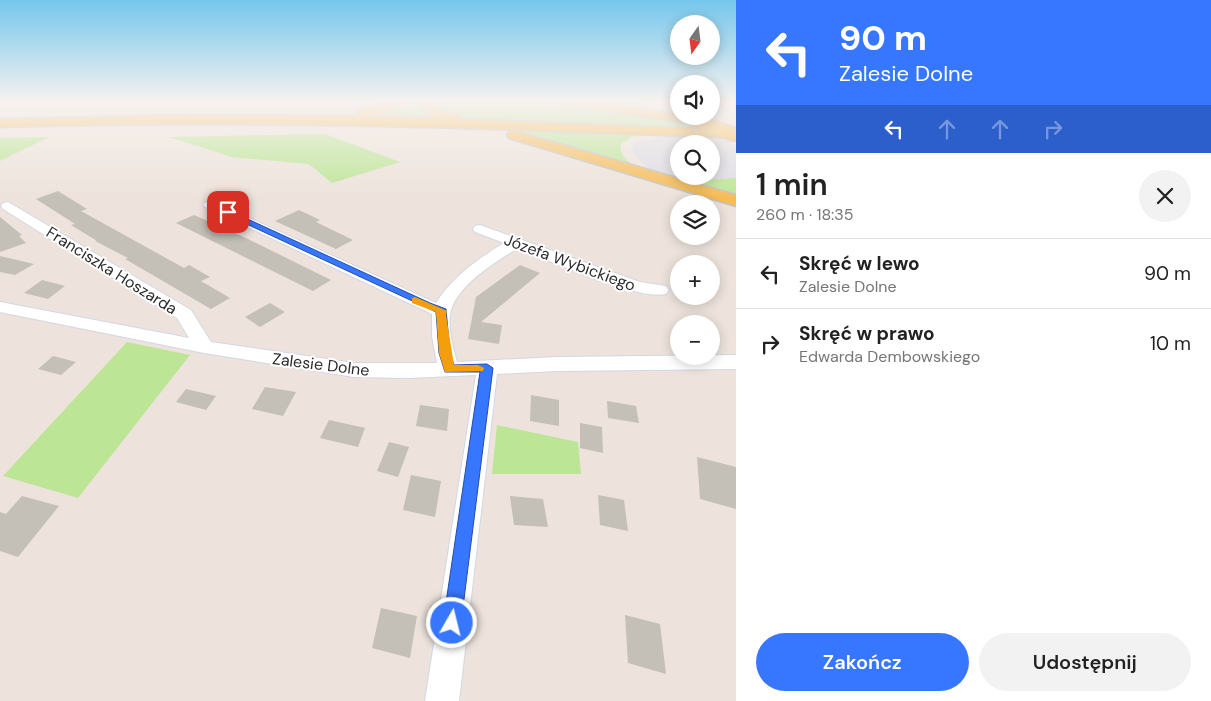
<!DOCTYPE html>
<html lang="pl">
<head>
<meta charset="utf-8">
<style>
	body { margin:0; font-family:"DM Sans",sans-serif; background:#f2f2f2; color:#222; height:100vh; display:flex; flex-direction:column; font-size:19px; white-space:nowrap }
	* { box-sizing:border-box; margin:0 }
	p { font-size:16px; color:#767676 }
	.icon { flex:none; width:28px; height:28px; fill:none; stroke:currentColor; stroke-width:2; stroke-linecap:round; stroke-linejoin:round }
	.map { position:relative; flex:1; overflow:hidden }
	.sheet { display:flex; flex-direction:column; background:#fff; width:475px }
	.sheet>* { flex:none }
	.hud { background:#3777ff; color:#fff; overflow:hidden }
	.needle { width:32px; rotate:194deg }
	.buttons { position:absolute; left:670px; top:15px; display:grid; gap:10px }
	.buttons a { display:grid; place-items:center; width:50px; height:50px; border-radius:50%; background:#fff; box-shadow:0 2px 12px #0003; font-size:25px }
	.pin { position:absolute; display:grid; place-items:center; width:42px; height:42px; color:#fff; margin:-21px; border-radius:10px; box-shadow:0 2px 8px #0006 }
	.me { position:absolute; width:55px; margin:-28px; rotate:8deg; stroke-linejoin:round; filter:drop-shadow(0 0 4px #0008) }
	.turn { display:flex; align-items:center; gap:18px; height:105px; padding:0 20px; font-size:22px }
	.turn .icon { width:65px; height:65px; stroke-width:2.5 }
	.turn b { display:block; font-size:35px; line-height:42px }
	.lanes { display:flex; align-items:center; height:48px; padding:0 20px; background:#0003; justify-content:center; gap:25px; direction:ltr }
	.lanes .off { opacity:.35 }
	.round { display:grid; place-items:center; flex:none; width:52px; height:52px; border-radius:26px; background:#f2f2f2 }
	.headline { display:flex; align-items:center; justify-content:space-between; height:85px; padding:0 20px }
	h1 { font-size:30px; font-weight:600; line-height:38px }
	.cta { display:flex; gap:10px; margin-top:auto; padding:10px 20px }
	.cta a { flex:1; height:58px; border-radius:30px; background:#3777ff; color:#fff; font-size:20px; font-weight:600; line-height:58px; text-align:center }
	.cta a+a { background:#f2f2f2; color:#222 }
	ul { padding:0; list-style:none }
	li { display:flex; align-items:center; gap:15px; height:70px; padding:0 20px; border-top:1px solid #e0e0e0 }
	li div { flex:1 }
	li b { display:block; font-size:19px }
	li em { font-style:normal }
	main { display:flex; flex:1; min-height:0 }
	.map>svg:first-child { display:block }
</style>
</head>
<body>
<main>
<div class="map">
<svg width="736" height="701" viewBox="0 0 736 701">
	<rect width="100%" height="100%" fill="#ede3dc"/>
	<path fill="#dedde5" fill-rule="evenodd" d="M 676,135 L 723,137 L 730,139 L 729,146 L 736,149 L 736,178 L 688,181 L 657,172 L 646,166 L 633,153 L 632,147 L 636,142 ZM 679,144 L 711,144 L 711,176 L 679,176 Z"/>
	<path fill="#bce696" d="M 406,100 L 422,100 L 420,104 L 426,111 L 445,118 L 356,116 L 394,106 Z
		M 433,100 C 519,100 616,98 698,128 L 464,119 L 441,113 L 431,102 Z
		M 561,100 L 625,100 L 663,112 Z
		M 499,128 L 646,134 L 633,136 L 621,144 C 619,155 626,159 634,166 Z
		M 325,134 L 400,162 L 332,183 L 309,164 L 232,157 L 169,137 Z
		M 49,137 L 0,161 L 0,138 Z
		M 736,178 L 736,196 L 688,181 Z
		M 127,342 L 190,355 L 78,498 L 3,476 Z
		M 497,425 L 578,442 L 581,474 L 492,474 Z"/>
	<path fill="#c4bfb7" d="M 58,191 L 87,209 L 81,211 L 184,268 L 189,265 L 210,277 L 201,281 L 230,298 L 211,309 L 125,259 L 128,258 L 95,241 L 97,241 L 71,225 L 75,224 L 36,199 Z
		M 299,210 L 320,220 L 316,222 L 353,240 L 336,249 L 275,221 Z
		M 194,215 L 246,238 L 331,280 L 313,291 L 176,223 Z
		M 0,217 L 22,235 L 19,236 L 26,243 L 0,252 Z
		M 0,256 L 34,264 L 15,275 L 0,272 Z
		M 520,265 L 540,273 L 481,322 L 502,325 L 499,344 L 468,339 L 476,297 Z
		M 42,280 L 65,286 L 48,299 L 24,293 Z
		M 270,303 L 285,312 L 260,327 L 245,317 Z
		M 53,356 L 76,362 L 61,375 L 38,369 Z
		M 265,387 L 296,392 L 283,416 L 252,409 Z
		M 186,389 L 216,396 L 206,410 L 176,402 Z
		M 531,395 L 559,400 L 559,426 L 530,421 Z
		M 607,401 L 636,406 L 639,423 L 608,418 Z
		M 420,405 L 449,409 L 447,431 L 416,426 Z
		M 329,420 L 365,428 L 358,447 L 320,438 Z
		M 580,423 L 602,427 L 603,453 L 580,448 Z
		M 389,442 L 409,447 L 398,477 L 377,471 Z
		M 697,457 L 736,467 L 736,509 L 700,499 Z
		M 411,475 L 441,481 L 435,517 L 403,510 Z
		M 598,495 L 624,500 L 628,531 L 600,525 Z
		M 22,496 L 59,506 L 18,557 L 0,551 L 0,512 L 6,514 Z
		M 510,496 L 543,499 L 548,527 L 514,525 Z
		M 381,608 L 417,616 L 410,658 L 372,648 Z
		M 625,615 L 660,624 L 666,674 L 628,663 Z"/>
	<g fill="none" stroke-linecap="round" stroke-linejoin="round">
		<defs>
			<path id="minor" d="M 210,200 L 436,303 C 452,277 478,259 504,243 L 475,232 L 473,229 L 475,226 L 480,225 L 640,282 L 666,286 L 669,290 L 666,294 C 639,301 548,260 518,248 C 495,262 454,287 450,315 C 448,330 453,347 457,362 L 557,357 L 736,355 L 736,369 L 557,371 L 497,374 L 459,701 L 425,701 L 476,375 L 408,378 L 354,377 L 204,353 L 0,312 L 0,302 L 189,338 L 177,318 L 3,209 L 1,206 L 3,203 L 8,202 L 191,310 L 211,342 L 354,363 L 437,363 L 432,336 L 432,314 L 205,207 L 203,204 Z"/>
			<path id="major" d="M 393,100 L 408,100 L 388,112 L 364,116 L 437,118 L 431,117 L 420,105 L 422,100 L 434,100 L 433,104 L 441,111 L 459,116 L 461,119 L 736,130 L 736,138 C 491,128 246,119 0,127 L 0,119 L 184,115 L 360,116 L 355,113 L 357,110 L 379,106 Z
				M 548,100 L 578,100 L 679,114 L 679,116 L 688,116 L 689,118 L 682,122 L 554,104 Z
				M 514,131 L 736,195 L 736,206 L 509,138 L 507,135 L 509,132 Z"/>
		</defs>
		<use href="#minor" stroke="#d1d7e4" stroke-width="2"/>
		<use href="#major" stroke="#c3c3c3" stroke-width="3"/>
		<use href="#minor" fill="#fff" fill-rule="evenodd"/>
		<use href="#major" fill="#f6bc58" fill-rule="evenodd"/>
		<defs>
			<path id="major-bridge" d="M 695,121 L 736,135"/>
		</defs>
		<use href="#major-bridge" stroke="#c3c3c3" stroke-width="16" stroke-linecap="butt"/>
		<use href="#major-bridge" stroke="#f6bc58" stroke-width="14"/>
	</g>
	<linearGradient id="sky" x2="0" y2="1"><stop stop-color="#75c6ec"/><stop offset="0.51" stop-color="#f7f2ef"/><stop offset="1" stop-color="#f7f2ef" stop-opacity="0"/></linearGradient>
	<rect width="736" height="198" fill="url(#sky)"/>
	<path fill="#3777ff" stroke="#244da6" d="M 228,210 L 430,303 L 446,309 L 450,353 L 454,365 L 487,364 L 493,368 L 461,623 L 459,629 L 452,632 L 446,629 L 443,623 L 480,372 L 445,372 L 439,353 L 436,312 L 225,214 L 225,211 Z"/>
	<path fill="#f59e0b" d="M 415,297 L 447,311 L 446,315 L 454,365 L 478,365 L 484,368 L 483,371 L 445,372 L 439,353 L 436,312 L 412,303 L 412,298 Z"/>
	<g text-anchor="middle" stroke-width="4" stroke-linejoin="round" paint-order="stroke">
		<g font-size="16" fill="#2a2a2a" stroke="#fff">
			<text transform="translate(570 262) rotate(20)" y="6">Józefa Wybickiego</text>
			<text transform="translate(112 270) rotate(32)" y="6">Franciszka Hoszarda</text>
			<text transform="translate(321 364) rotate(7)" y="6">Zalesie Dolne</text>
		</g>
	</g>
</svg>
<div class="buttons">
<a><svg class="needle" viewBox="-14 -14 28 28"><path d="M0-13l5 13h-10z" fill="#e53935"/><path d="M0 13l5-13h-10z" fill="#767676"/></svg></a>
<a><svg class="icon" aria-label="sound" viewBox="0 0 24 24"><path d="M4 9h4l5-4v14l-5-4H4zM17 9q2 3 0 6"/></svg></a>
<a><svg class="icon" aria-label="search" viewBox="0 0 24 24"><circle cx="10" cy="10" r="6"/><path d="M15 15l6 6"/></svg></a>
<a><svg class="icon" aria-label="layers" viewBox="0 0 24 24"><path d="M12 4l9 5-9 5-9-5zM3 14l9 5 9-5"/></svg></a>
<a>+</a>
<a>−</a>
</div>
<div class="pin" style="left:228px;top:212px;background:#d93025"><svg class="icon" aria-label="arrive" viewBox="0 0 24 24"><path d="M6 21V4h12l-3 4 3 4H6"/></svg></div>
<svg class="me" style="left:452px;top:623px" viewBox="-20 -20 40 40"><circle r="17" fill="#3777ff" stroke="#fff" stroke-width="3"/><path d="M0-11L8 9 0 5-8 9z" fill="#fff"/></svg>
</div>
<section class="sheet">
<div class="hud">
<div class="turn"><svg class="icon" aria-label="left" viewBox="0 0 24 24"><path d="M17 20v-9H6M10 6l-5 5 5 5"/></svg><div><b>90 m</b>Zalesie Dolne</div></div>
<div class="lanes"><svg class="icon" aria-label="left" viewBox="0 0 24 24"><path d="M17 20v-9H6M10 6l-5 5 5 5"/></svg><svg class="icon off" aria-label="ahead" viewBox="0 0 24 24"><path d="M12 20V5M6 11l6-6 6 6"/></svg><svg class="icon off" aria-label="ahead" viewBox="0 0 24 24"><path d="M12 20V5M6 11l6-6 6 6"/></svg><svg class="icon off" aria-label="right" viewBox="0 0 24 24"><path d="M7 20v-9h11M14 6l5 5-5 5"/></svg></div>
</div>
<div class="headline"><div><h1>1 min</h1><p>260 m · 18:35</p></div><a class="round"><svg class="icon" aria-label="close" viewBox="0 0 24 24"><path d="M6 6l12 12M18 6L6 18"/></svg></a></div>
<ul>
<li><svg class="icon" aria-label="left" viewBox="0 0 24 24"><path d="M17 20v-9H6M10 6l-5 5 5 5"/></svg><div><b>Skręć w lewo</b><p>Zalesie Dolne</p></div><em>90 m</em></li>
<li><svg class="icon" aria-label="right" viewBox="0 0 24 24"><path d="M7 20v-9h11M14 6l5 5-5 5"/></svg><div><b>Skręć w prawo</b><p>Edwarda Dembowskiego</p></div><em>10 m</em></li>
</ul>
<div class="cta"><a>Zakończ</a><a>Udostępnij</a></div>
</section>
</main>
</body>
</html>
